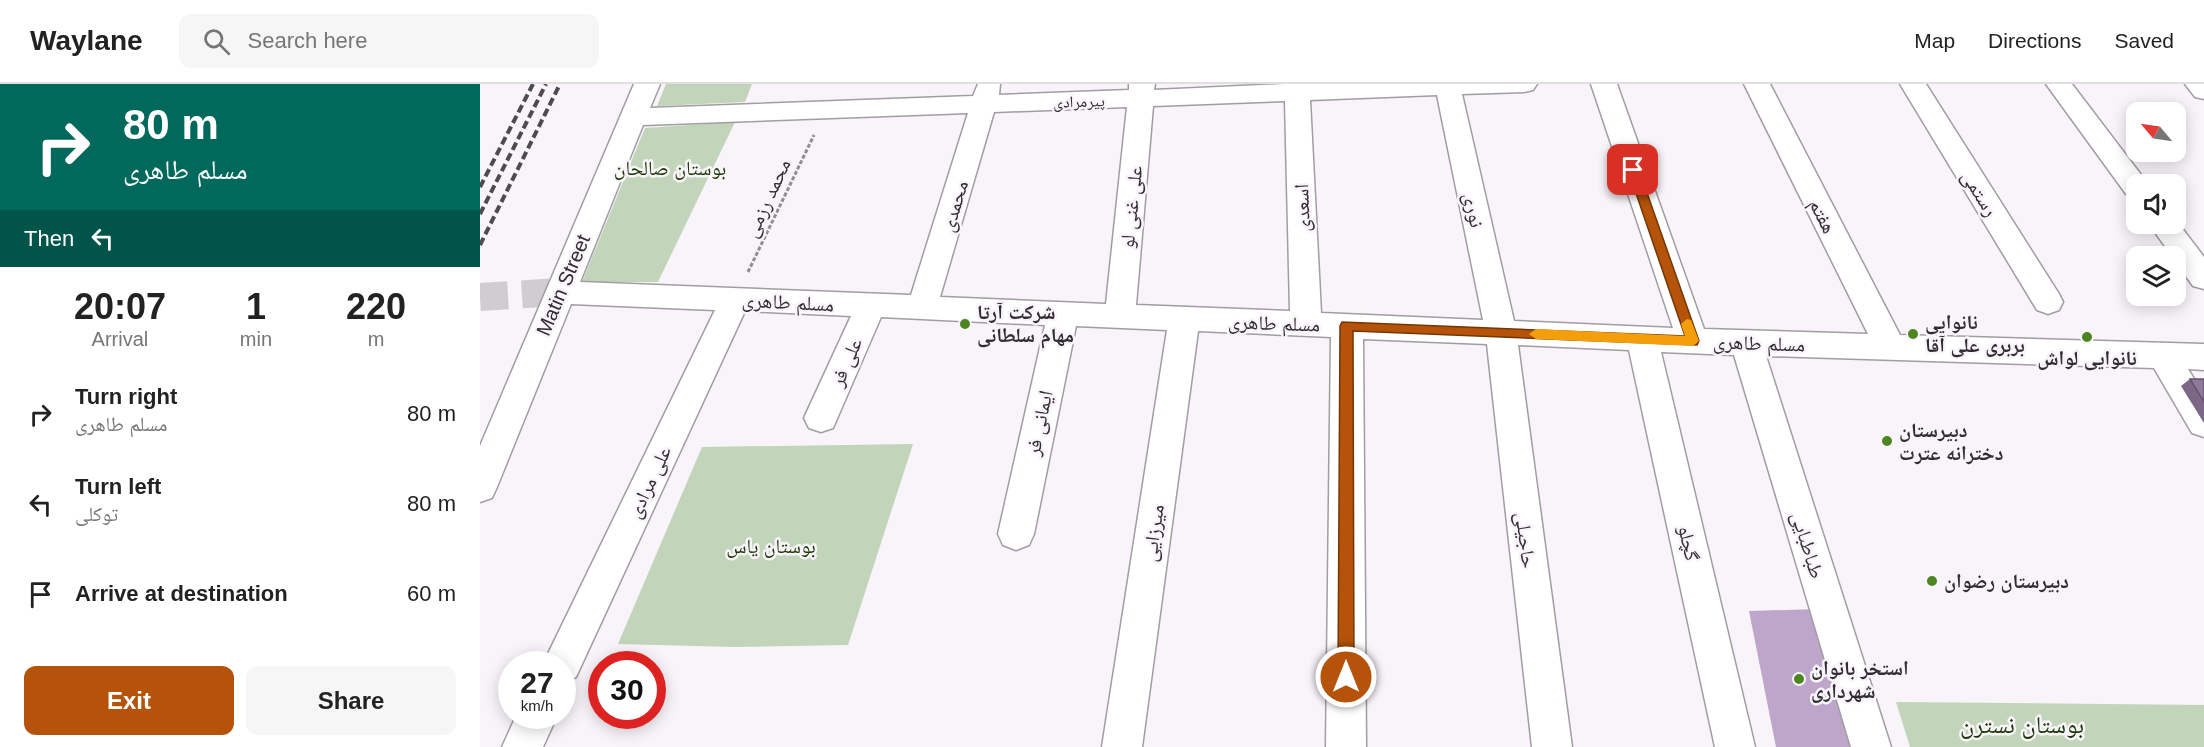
<!DOCTYPE html>
<html lang="en">
<head>
<meta charset="utf-8">
<style>
	body { margin:0; font-family:Helvetica,"Noto Naskh Arabic",sans-serif; background:#f6f6f6; color:#222; height:100vh; display:flex; flex-direction:column; font-size:22px; white-space:nowrap }
	* { box-sizing:border-box; margin:0 }
	p { font-size:20px; color:#767676 }
	.icon { flex:none; width:33px; height:33px; fill:none; stroke:currentColor; stroke-width:2; stroke-linecap:round; stroke-linejoin:round }
	.map { position:relative; flex:1; overflow:hidden }
	.details { display:flex; flex-direction:column; background:#fff; width:480px }
	.details>* { flex:none }
	.hud { background:#00695c; color:#fff; overflow:hidden }
	.needle { width:39px; rotate:299deg }
	.tools { position:absolute; left:1646px; top:18px; display:grid; gap:12px }
	.tools a { display:grid; place-items:center; width:60px; height:60px; border-radius:12px; background:#fff; box-shadow:0 3px 15px #0003; font-size:30px }
	.speed { position:absolute; left:18px; top:567px; display:flex; gap:12px; font-size:30px; font-weight:700; text-align:center }
	.speed>* { display:grid; place-content:center; width:78px; height:78px; border-radius:50%; background:#fff; box-shadow:0 3px 15px #0003; line-height:1 }
	.speed small { font-size:15px; font-weight:400 }
	.speed .limit { border:9px solid #d22; background:#fff; color:#111 }
	.pin { position:absolute; display:grid; place-items:center; width:51px; height:51px; color:#fff; margin:-26px; border-radius:12px; box-shadow:0 3px 9px #0006 }
	.me { position:absolute; width:66px; margin:-33px; rotate:0deg; stroke-linejoin:round; filter:drop-shadow(0 0 4px #0008) }
	.turn { display:flex; align-items:center; gap:21px; height:126px; padding:0 24px; font-size:27px }
	.turn .icon { width:78px; height:78px; stroke-width:2.5 }
	.turn b { display:block; font-size:42px; line-height:51px }
	.then { display:flex; align-items:center; height:57px; padding:0 24px; background:#0003; gap:12px; font-size:22px }
	.eta { display:flex; justify-content:space-evenly; align-items:center; height:102px; text-align:center }
	.eta b { font-size:36px; font-weight:700; line-height:42px }
	.action { display:flex; gap:12px; margin-top:auto; padding:12px 24px }
	.action a { flex:1; height:69px; border-radius:12px; background:#b45309; color:#fff; font-size:24px; font-weight:700; line-height:69px; text-align:center }
	.action a+a { background:#f6f6f6; color:#222 }
	ul { padding:0; list-style:none }
	li { display:flex; align-items:center; gap:18px; height:90px; padding:0 24px }
	li div { flex:1 }
	li b { display:block; font-size:22px }
	li em { font-style:normal }
	header { display:flex; align-items:center; gap:36px; box-sizing:border-box; height:84px; padding:0 30px; background:#fff; border-bottom:2px solid #e0e0e0 }
	header strong { font-size:28px }
	nav { display:flex; gap:33px; margin-inline-start:auto; font-size:21px }
	.search { width:420px; height:54px; background:#f6f6f6; display:flex; align-items:center; gap:15px; box-sizing:border-box; padding:0 21px; border-radius:12px; color:#767676; font-size:22px }
	main { display:flex; flex:1; min-height:0 }
	.map>svg:first-child { display:block }
</style>
</head>
<body>
<header>
<strong>Waylane</strong>
<div class="search"><svg class="icon" aria-label="search" viewBox="0 0 24 24"><circle cx="10" cy="10" r="6"/><path d="M15 15l6 6"/></svg>Search here</div>
<nav><a>Map</a><a>Directions</a><a>Saved</a></nav>
</header>
<main>
<section class="details">
<div class="hud">
<div class="turn"><svg class="icon" aria-label="right" viewBox="0 0 24 24"><path d="M7 20v-9h11M14 6l5 5-5 5"/></svg><div><b>80 m</b>مسلم طاهری</div></div>
<div class="then">Then<svg class="icon" aria-label="left" viewBox="0 0 24 24"><path d="M17 20v-9H6M10 6l-5 5 5 5"/></svg></div>
</div>
<div class="eta">
<div><b>20:07</b><p>Arrival</p></div>
<div><b>1</b><p>min</p></div>
<div><b>220</b><p>m</p></div>
</div>
<ul>
<li><svg class="icon" aria-label="right" viewBox="0 0 24 24"><path d="M7 20v-9h11M14 6l5 5-5 5"/></svg><div><b>Turn right</b><p>مسلم طاهری</p></div><em>80 m</em></li>
<li><svg class="icon" aria-label="left" viewBox="0 0 24 24"><path d="M17 20v-9H6M10 6l-5 5 5 5"/></svg><div><b>Turn left</b><p>توکلی</p></div><em>80 m</em></li>
<li><svg class="icon" aria-label="arrive" viewBox="0 0 24 24"><path d="M6 21V4h12l-3 4 3 4H6"/></svg><div><b>Arrive at destination</b></div><em>60 m</em></li>
</ul>
<div class="action"><a>Exit</a><a>Share</a></div>
</section>
<div class="map">
<svg width="1724" height="663" viewBox="0 0 1724 663">
	<rect width="100%" height="100%" fill="#f8f4fa"/>
	<path fill="#c2d4b9" d="M 186,0 L 272,0 L 265,18 L 177,22 Z
		M 255,38 L 178,198 L 102,198 L 165,44 Z
		M 433,360 L 368,561 L 255,563 L 138,560 L 222,363 Z
		M 1416,618 L 1724,621 L 1724,663 L 1430,663 Z"/>
	<path fill="#bea6ca" d="M 1338,525 L 1374,663 L 1296,663 L 1269,527 Z"/>
	<g fill="none" stroke-linecap="round" stroke-linejoin="round">
		<path stroke="#d0ccd2" stroke-width="28" stroke-dasharray="28 14" stroke-linecap="butt" d="M 0,213 L 79,208"/>
		<defs>
			<path id="minor" d="M 154,0 L 180,0 L 170,24 L 493,12 L 498,0 L 520,0 L 519,11 L 649,6 L 649,0 L 675,0 L 674,6 L 804,0 L 1057,0 L 1053,6 L 1044,8 L 982,10 L 1034,237 L 1193,244 L 1111,0 L 1137,0 L 1224,245 L 1388,250 L 1264,0 L 1290,0 L 1420,251 L 1724,260 L 1724,286 L 1708,285 L 1724,311 L 1724,353 L 1712,349 L 1674,284 L 1286,272 L 1411,663 L 1371,663 L 1254,271 L 1181,268 L 1275,663 L 1235,663 L 1149,266 L 1038,261 L 1092,663 L 1052,663 L 1007,260 L 883,255 L 886,663 L 846,663 L 851,253 L 718,247 L 662,663 L 622,663 L 687,246 L 596,242 L 554,450 L 549,461 L 536,466 L 523,461 L 518,450 L 565,241 L 401,233 L 353,344 L 341,348 L 329,344 L 324,334 L 371,232 L 265,227 L 96,593 L 82,599 L 82,580 L 63,580 L 235,226 L 91,220 L 17,403 L 12,414 L 0,418 L 0,362 ZM 957,11 L 1003,236 L 841,229 L 830,16 ZM 805,17 L 810,227 L 656,221 L 673,22 ZM 647,23 L 626,220 L 460,213 L 514,28 ZM 488,29 L 431,211 L 100,198 L 163,41 Z
				M 1420,0 L 1446,0 L 1579,210 L 1583,218 L 1579,226 L 1568,230 L 1557,226 Z
				M 1566,0 L 1592,0 L 1668,100 L 1656,100 L 1656,113 L 1646,110 Z
				M 1705,0 L 1724,0 L 1724,15 L 1715,13 Z
				M 1695,135 L 1724,173 L 1724,205 L 1713,202 L 1695,177 L 1695,172 L 1692,172 L 1669,140 L 1695,140 Z
				M 36,632 L 77,632 L 63,663 L 22,663 Z"/>
		</defs>
		<use href="#minor" stroke="#a19da2" stroke-width="3"/>
		<path stroke="#908e92" stroke-width="3" stroke-dasharray="4 2" stroke-linecap="butt" d="M 268,188 L 334,51"/>
		<use href="#minor" fill="#fff" fill-rule="evenodd"/>
		<path stroke="#4c4b4d" stroke-width="4" stroke-dasharray="8 4" stroke-linecap="butt" d="M 0,103 L 53,0
			M 0,130 L 66,0
			M 0,161 L 80,0"/>
	</g>
	<path fill="#7c6886" d="M 1710,295 L 1724,295 L 1724,339 L 1701,302 Z"/>
	<path fill="#90799c" stroke="#65556d" stroke-width="1.5" d="M 1710,295 L 1724,295 L 1724,318 Z"/>
	<path fill="#b45309" stroke="#753606" stroke-width="1.5" d="M 1153,82 L 1159,86 L 1219,257 L 1217,261 L 873,247 L 874,593 L 872,598 L 866,601 L 861,598 L 858,593 L 860,242 L 862,238 L 1205,252 L 1148,86 Z"/>
	<path fill="#f59e0b" d="M 1207,235 L 1211,236 L 1219,257 L 1213,262 L 1056,255 L 1049,250 L 1056,245 L 1205,252 L 1201,240 Z"/>
	<g fill="#4d8621" stroke="#f8f4fa" stroke-width="2">
		<circle cx="485" cy="240" r="6"/>
		<circle cx="1433" cy="250" r="6"/>
		<circle cx="1607" cy="253" r="6"/>
		<circle cx="1407" cy="357" r="6"/>
		<circle cx="1452" cy="497" r="6"/>
		<circle cx="1319" cy="595" r="6"/>
	</g>
	<g text-anchor="middle" stroke-width="5" stroke-linejoin="round" paint-order="stroke">
		<g font-size="16" fill="#2f2e30" stroke="#f8f4fa">
			<text transform="translate(599 17) rotate(-2)" y="6">پیرمرادی</text>
		</g>
		<g font-size="20" fill="#183600" stroke="#f8f4fa">
			<text x="190" y="91">بوستان صالحان</text>
			<text x="291" y="469">بوستان یاس</text>
		</g>
		<g font-size="20" fill="#2f2e30" stroke="#f8f4fa">
			<text transform="translate(1500 109) rotate(58)" y="7">رستمی</text>
			<text transform="translate(287 114) rotate(-65)" y="7">محمد رزمی</text>
			<text transform="translate(474 122) rotate(-73)" y="7">محمدی</text>
			<text transform="translate(651 123) rotate(-84)" y="7">علی غنی لو</text>
			<text transform="translate(822 124) rotate(-92)" y="7">اسعدی</text>
			<text transform="translate(994 126) rotate(78)" y="7">نوری</text>
			<text transform="translate(1343 132) rotate(63)" y="7">هفتم</text>
			<text transform="translate(83 201) rotate(-67)" y="7">Matin Street</text>
			<text transform="translate(308 218) rotate(3)" y="7">مسلم طاهری</text>
			<text transform="translate(794 239) rotate(2)" y="7">مسلم طاهری</text>
			<text transform="translate(1279 259) rotate(2)" y="7">مسلم طاهری</text>
			<text transform="translate(366 278) rotate(-66)" y="7">علی فر</text>
			<text transform="translate(559 339) rotate(-78)" y="7">ایمانی فر</text>
			<text transform="translate(169 398) rotate(-65)" y="7">علی مرادی</text>
			<text transform="translate(673 449) rotate(-82)" y="7">میرزایی</text>
			<text transform="translate(1046 456) rotate(83)" y="7">حاجیلی</text>
			<text transform="translate(1209 459) rotate(77)" y="7">گچلو</text>
			<text transform="translate(1328 461) rotate(73)" y="7">طباطبایی</text>
		</g>
		<g font-size="20" font-weight="bold" fill="#2f2e30" stroke="#f8f4fa" text-anchor="start">
			<text x="497" y="235">شرکت آرتا<tspan x="497" dy="23">مهام سلطانی</tspan></text>
			<text x="1445" y="245">نانوایی<tspan x="1445" dy="23">بربری علی آقا</tspan></text>
			<text x="1607" y="281" text-anchor="middle">نانوایی لواش</text>
			<text x="1419" y="353">دبیرستان<tspan x="1419" dy="23">دخترانه عترت</tspan></text>
			<text x="1464" y="504">دبیرستان رضوان</text>
			<text x="1331" y="591">استخر بانوان<tspan x="1331" dy="23">شهرداری</tspan></text>
		</g>
		<g font-size="24" fill="#183600" stroke="#f8f4fa">
			<text x="1542" y="649">بوستان نسترن</text>
		</g>
	</g>
</svg>
<div class="tools">
<a><svg class="needle" viewBox="-14 -14 28 28"><path d="M0-13l5 13h-10z" fill="#e53935"/><path d="M0 13l5-13h-10z" fill="#767676"/></svg></a>
<a><svg class="icon" aria-label="sound" viewBox="0 0 24 24"><path d="M4 9h4l5-4v14l-5-4H4zM17 9q2 3 0 6"/></svg></a>
<a><svg class="icon" aria-label="layers" viewBox="0 0 24 24"><path d="M12 4l9 5-9 5-9-5zM3 14l9 5 9-5"/></svg></a>
</div>
<div class="speed"><div>27<small>km/h</small></div><div class="limit">30</div></div>
<div class="pin" style="left:1153px;top:86px;background:#d93025"><svg class="icon" aria-label="arrive" viewBox="0 0 24 24"><path d="M6 21V4h12l-3 4 3 4H6"/></svg></div>
<svg class="me" style="left:866px;top:593px" viewBox="-20 -20 40 40"><circle r="17" fill="#b45309" stroke="#fff" stroke-width="3"/><path d="M0-11L8 9 0 5-8 9z" fill="#fff"/></svg>
</div>
</main>
</body>
</html>
